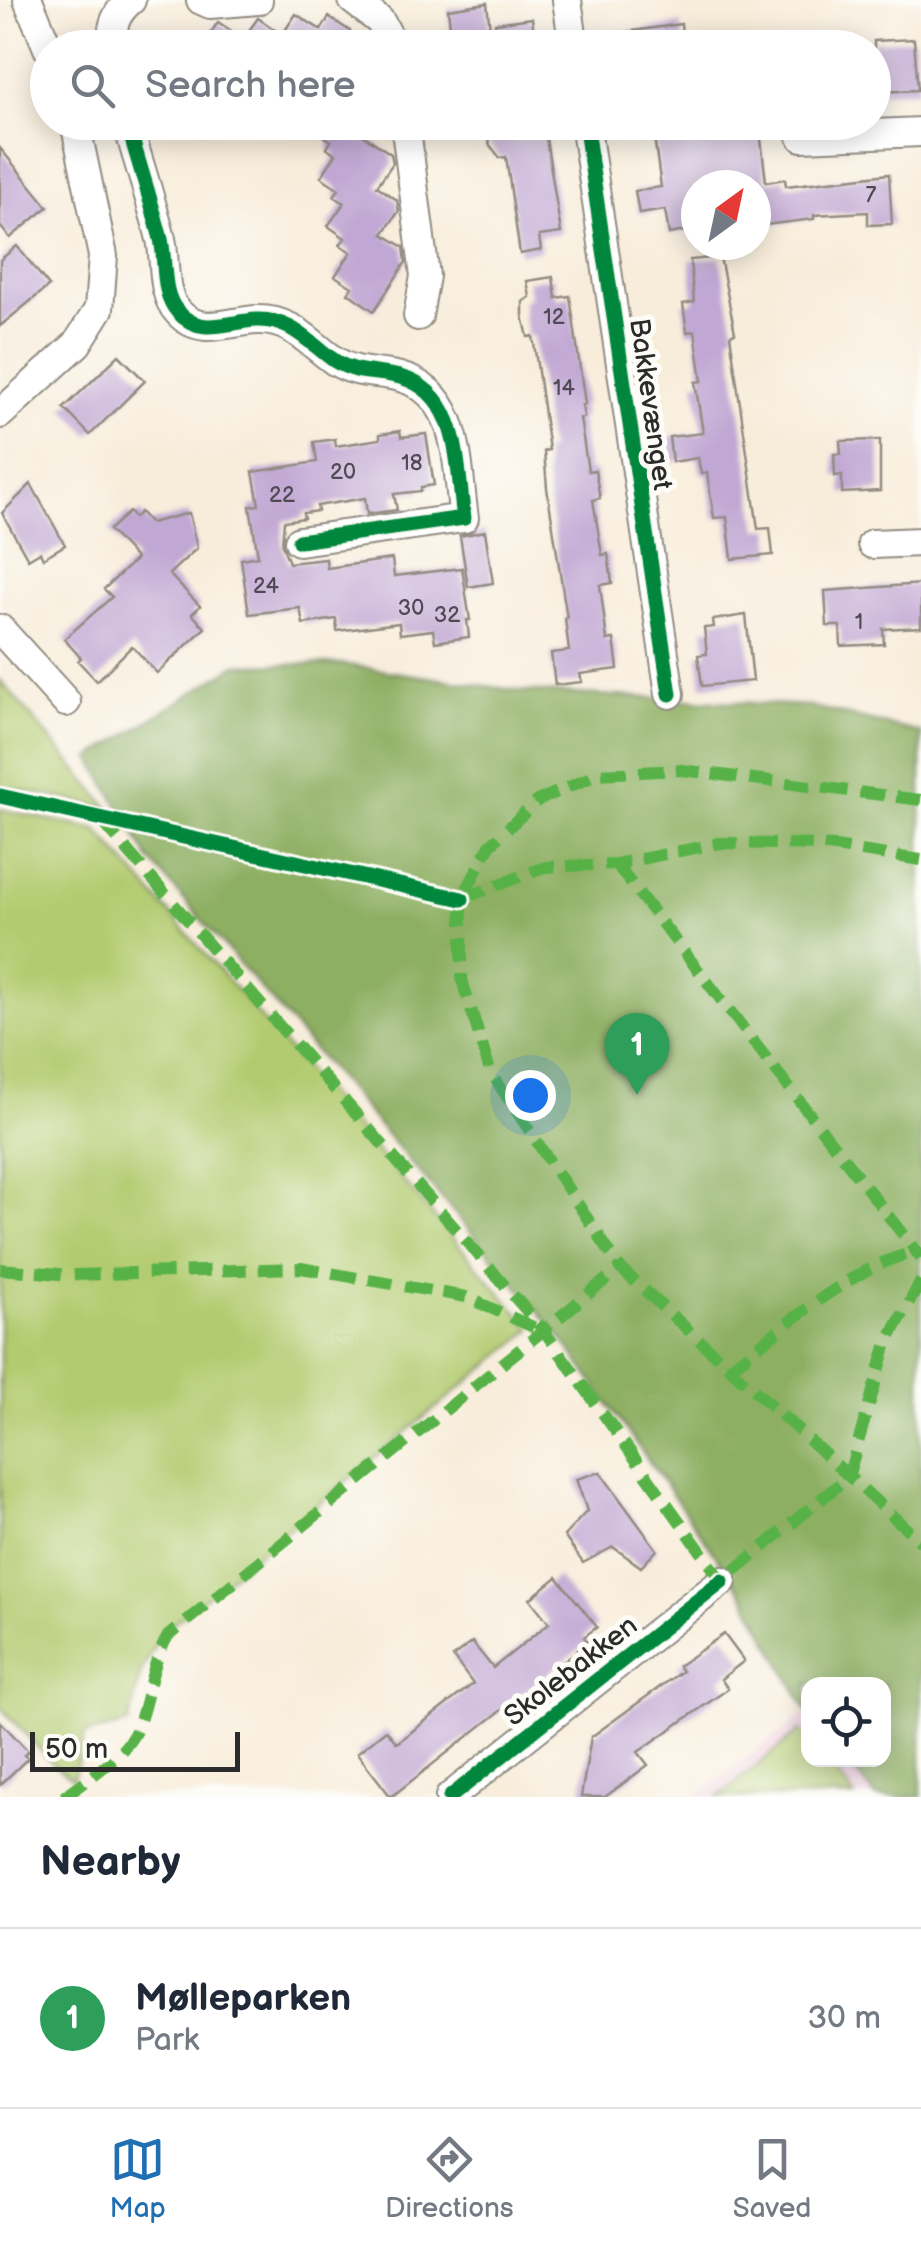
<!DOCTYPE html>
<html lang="en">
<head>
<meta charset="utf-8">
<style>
	body { margin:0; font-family:"Balsamiq Sans",sans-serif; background:#f6f6f7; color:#1f2937 }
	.controls { position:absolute; right:30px; bottom:30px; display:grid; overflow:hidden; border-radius:20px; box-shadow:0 5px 25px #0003 }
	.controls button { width:90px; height:90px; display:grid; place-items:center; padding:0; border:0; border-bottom:2px solid #e0e1e3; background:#fff; color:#1f2937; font:50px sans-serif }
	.compass { position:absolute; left:681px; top:170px; width:90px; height:90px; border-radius:50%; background:#fff; box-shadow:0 5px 25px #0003; rotate:33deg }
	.scale { position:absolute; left:30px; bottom:25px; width:210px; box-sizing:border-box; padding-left:10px; border:5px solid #2b2b2b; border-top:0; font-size:28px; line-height:35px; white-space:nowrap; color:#2b2b2b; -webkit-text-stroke:8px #fdfcf7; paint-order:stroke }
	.you { position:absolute; left:530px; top:1095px; width:35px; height:35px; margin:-25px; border:8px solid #fff; border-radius:50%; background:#1a73e8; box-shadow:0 0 0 15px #1a73e833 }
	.badge { display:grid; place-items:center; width:65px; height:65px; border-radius:50%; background:#1f6fb2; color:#fff; font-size:32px; font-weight:700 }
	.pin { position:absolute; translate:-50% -82px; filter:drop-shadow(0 2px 5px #0008) }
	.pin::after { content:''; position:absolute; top:52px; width:35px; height:30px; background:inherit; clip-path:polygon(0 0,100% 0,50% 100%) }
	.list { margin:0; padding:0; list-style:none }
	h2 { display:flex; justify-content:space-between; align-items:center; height:130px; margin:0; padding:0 40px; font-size:42px }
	h2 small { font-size:32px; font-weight:400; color:#747a83 }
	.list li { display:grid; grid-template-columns:65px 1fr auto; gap:30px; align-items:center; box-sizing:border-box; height:180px; padding:0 40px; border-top:2px solid #e0e1e3 }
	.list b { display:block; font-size:38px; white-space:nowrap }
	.list p { margin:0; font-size:32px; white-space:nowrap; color:#747a83 }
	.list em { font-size:32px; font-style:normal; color:#747a83 }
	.icon { flex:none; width:55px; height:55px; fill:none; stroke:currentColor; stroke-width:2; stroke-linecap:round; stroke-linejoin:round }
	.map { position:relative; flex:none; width:921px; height:1797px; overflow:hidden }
	.search { position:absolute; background:#fff; box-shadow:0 5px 25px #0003; left:30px; right:30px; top:30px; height:110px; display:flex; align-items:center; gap:25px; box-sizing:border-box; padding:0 35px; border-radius:55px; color:#747a83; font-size:38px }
	.sheet { height:310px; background:#fff }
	nav { display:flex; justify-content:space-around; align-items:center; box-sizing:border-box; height:140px; border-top:2px solid #e0e1e3; background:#fff; font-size:28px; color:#747a83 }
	nav a { display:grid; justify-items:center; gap:5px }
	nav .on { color:#1f6fb2 }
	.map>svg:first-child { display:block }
</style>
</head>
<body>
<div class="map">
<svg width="921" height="1797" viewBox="0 0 921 1797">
	<rect width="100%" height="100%" fill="#fdfcf7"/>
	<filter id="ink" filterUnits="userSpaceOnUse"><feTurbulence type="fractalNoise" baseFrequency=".01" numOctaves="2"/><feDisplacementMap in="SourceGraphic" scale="20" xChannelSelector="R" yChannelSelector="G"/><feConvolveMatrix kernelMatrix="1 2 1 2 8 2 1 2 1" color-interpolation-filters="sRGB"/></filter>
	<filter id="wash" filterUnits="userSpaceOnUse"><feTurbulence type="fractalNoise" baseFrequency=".0048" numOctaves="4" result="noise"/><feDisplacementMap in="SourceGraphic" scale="40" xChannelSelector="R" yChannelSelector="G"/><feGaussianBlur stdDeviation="2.25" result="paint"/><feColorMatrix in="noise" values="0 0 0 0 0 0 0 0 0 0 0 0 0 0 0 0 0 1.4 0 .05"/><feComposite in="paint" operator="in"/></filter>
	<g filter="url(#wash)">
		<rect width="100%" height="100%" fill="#f8eddb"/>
		<path fill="#f1d0e2" d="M807,1712L808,1760H846L876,1797H697Z"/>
		<path fill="#b2cb70" stroke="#6e7b4e" stroke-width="2.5" d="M0,680L109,808L0,786Z
			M0,809L97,830L532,1329L161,1633L140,1675L129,1724L85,1734L73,1779L58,1769L0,1707Z
			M801,1730L808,1740V1760H825L855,1797H718Z"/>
		<path fill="#8daf62" stroke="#5c6d46" stroke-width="2.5" d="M341,664L520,691L809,706L921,733V1797H876L846,1760H884V1684H808V1713L744,1595L557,1332L149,859L91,758L236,665Z"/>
		<g id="blocks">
			<path fill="#c1a8d4" d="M487,3L490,29L451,35L448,9Z
				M296,14L321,30L329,17L350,31L341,44L345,48H201L218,22L243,39L258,18L282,35Z
				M532,18L536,48H498L495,23Z
				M681,24L684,48H613L612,34Z
				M914,39L918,90L880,92V86H874V41Z
				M302,122H372L363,135L391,154L393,163L377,186L397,200L399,211L383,234L404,247L406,262L374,311L348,293L352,287L335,276L351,252L340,245L345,238L328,226L344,203L334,196L339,189L321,177L336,154L327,148L331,141Z
				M493,122H540L542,132H545L561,233L539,236L541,250L520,254L506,157L500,158L489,144Z
				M652,122H759L766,182L785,179L786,186L889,174L892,224L868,225V212L814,215V219L756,226V185H696V229L669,234L665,210L639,214L635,191L661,187Z
				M0,148L48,207L10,238L0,226Z
				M17,246L49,286L0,326V260Z
				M720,257L735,333L730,335L758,529L770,528L773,555L732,559L727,517L714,518L707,473L701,474L698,458L672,462L669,437L703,433L695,382L702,381L695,331L687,332L683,304L694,302L690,260Z
				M553,277L556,298L570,296L585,404L582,405L584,417L580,418L588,471L595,470L600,498L593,500L602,555L608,554L612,583L600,585L607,640L614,639L618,669L580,674L582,682L555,685L551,653L569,651L565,618H567L547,488L544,451L549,450L533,336L528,337L523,316V302L530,297L527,281Z
				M119,355L145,381L90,435L64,408Z
				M400,431L401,437L426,434L434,485L421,487V491L394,494L397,510L367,514L365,498L317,506L318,511L303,513L304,518L284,521L282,544L289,563L326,559L327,568L392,559L394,576L462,568L470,620H467L469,637L435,642L433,630L400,634L399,623L337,631L336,619L303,624L300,608L249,614L241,559L258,556L250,506L259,505L253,472L317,462L314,442L335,439L336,446L380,439V434Z
				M880,440V491L842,493V475L835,476L834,454H841L840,441Z
				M31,484L65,545L43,558L40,552L28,559L2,513Z
				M129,512L134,518L140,512L150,523L189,513L197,548L169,574L200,606L192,614L205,628L157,673L132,646L97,681L78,661L81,658L64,639L112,597L104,589L136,559L109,530Z
				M485,531L493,583L468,587L460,536Z
				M921,584V627L883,629L884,644L841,646L840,626H827L825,591Z
				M746,615L753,681L702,686L698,655L707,654L704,628L714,627L713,620Z
				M600,1472L657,1550L641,1567L613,1547L583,1563L564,1536L587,1511L576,1479Z
				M557,1577L597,1627L584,1637L588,1642L391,1797L357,1753L386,1730L397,1743L473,1684L453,1657L472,1642L493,1668L549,1623L530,1599Z
				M724,1634L744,1661L721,1679L728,1689L638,1752L648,1765L605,1797H581L591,1737L682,1671L678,1666Z
				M0,1721L28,1751L24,1755L28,1758L0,1785Z"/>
		</g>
	</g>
	<g filter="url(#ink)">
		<use href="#blocks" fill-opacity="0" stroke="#928c83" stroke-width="2.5"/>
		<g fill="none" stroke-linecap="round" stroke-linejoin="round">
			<g stroke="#928c83" stroke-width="32">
				<path id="street" d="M28,0L48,48
					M201,0L210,4L258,0
					M353,0L380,21L395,48
					M567,0L574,48
					M112,48C111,27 115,13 131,0
					M127,122C138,161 151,200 161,239C166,262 161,294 178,312C200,337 229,321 257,320C292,319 309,343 335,361C357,375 377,371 400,377C462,394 456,467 464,518L299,541
					M405,122L425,276L418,316
					M585,122L670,694
					M802,137L921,132
					M0,414L77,344L99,309L103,256L75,122
					M872,544L921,542
					M0,629L66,702
					M450,1797L722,1581"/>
			</g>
			<use href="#street" stroke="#fff" stroke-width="28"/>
			<path stroke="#56b246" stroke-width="12" stroke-dasharray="25 12" stroke-linecap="butt" d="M921,800L682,770L598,774L537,801L490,845L462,899V980L490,1071L620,1268L921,1542
				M101,820L545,1332L722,1581L848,1477L887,1343L921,1281
				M616,864L921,1258
				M462,899L545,867L616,864L720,843L822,845L921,860
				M0,1269L72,1275L301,1268L466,1297L540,1330
				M729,1368C785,1328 853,1263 921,1251
				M64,1797C88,1778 127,1755 138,1726C150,1694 150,1667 168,1636L620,1268"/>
			<g stroke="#fdfcf7" stroke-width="21">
				<path id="cycleway" d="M127,122C138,161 151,200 161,239C166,262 161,294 178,312C200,337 229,321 257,320C292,319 309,343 335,361C357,375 377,371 400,377C462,394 456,467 464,518L299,541
					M585,122L670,694
					M0,796L462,899
					M450,1797L722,1581"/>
			</g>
			<use href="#cycleway" stroke="#00873e" stroke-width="15"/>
		</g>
	</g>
	<g text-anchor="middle" stroke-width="10" stroke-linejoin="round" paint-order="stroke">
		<g font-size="22" fill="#504a55">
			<text x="871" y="202">7</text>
			<text x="554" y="324">12</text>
			<text x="564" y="395">14</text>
			<text x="412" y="470">18</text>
			<text x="343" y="479">20</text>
			<text x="282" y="502">22</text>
			<text x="266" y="593">24</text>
			<text x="411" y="615">30</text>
			<text x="447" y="622">32</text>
			<text x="859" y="629">1</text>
		</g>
		<g font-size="28" fill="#2b2b2b" stroke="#fdfcf7">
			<text transform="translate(652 404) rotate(82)" y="10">Bakkevænget</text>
			<text transform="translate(570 1670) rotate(-38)" y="10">Skolebakken</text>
		</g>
	</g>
</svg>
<div class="controls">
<button><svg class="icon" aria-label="locate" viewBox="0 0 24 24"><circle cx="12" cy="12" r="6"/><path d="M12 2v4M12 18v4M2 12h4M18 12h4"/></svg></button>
</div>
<svg class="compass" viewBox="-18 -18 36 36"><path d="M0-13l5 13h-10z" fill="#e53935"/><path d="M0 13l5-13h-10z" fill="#747a83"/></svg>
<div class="scale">50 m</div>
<div class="you"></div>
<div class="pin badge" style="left:637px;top:1095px;background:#2e9e5b">1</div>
<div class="search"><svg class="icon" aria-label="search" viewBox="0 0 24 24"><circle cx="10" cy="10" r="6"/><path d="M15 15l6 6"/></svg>Search here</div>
</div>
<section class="sheet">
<h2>Nearby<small></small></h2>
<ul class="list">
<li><span class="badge" style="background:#2e9e5b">1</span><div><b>Mølleparken</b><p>Park</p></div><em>30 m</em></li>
</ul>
</section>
<nav>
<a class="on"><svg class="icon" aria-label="map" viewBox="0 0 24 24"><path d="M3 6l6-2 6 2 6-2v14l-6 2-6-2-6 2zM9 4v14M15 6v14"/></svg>Map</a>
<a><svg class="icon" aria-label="directions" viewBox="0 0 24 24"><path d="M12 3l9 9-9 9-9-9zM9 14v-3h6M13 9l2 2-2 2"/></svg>Directions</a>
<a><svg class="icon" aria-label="saved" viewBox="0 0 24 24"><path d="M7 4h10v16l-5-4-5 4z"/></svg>Saved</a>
</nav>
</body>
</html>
